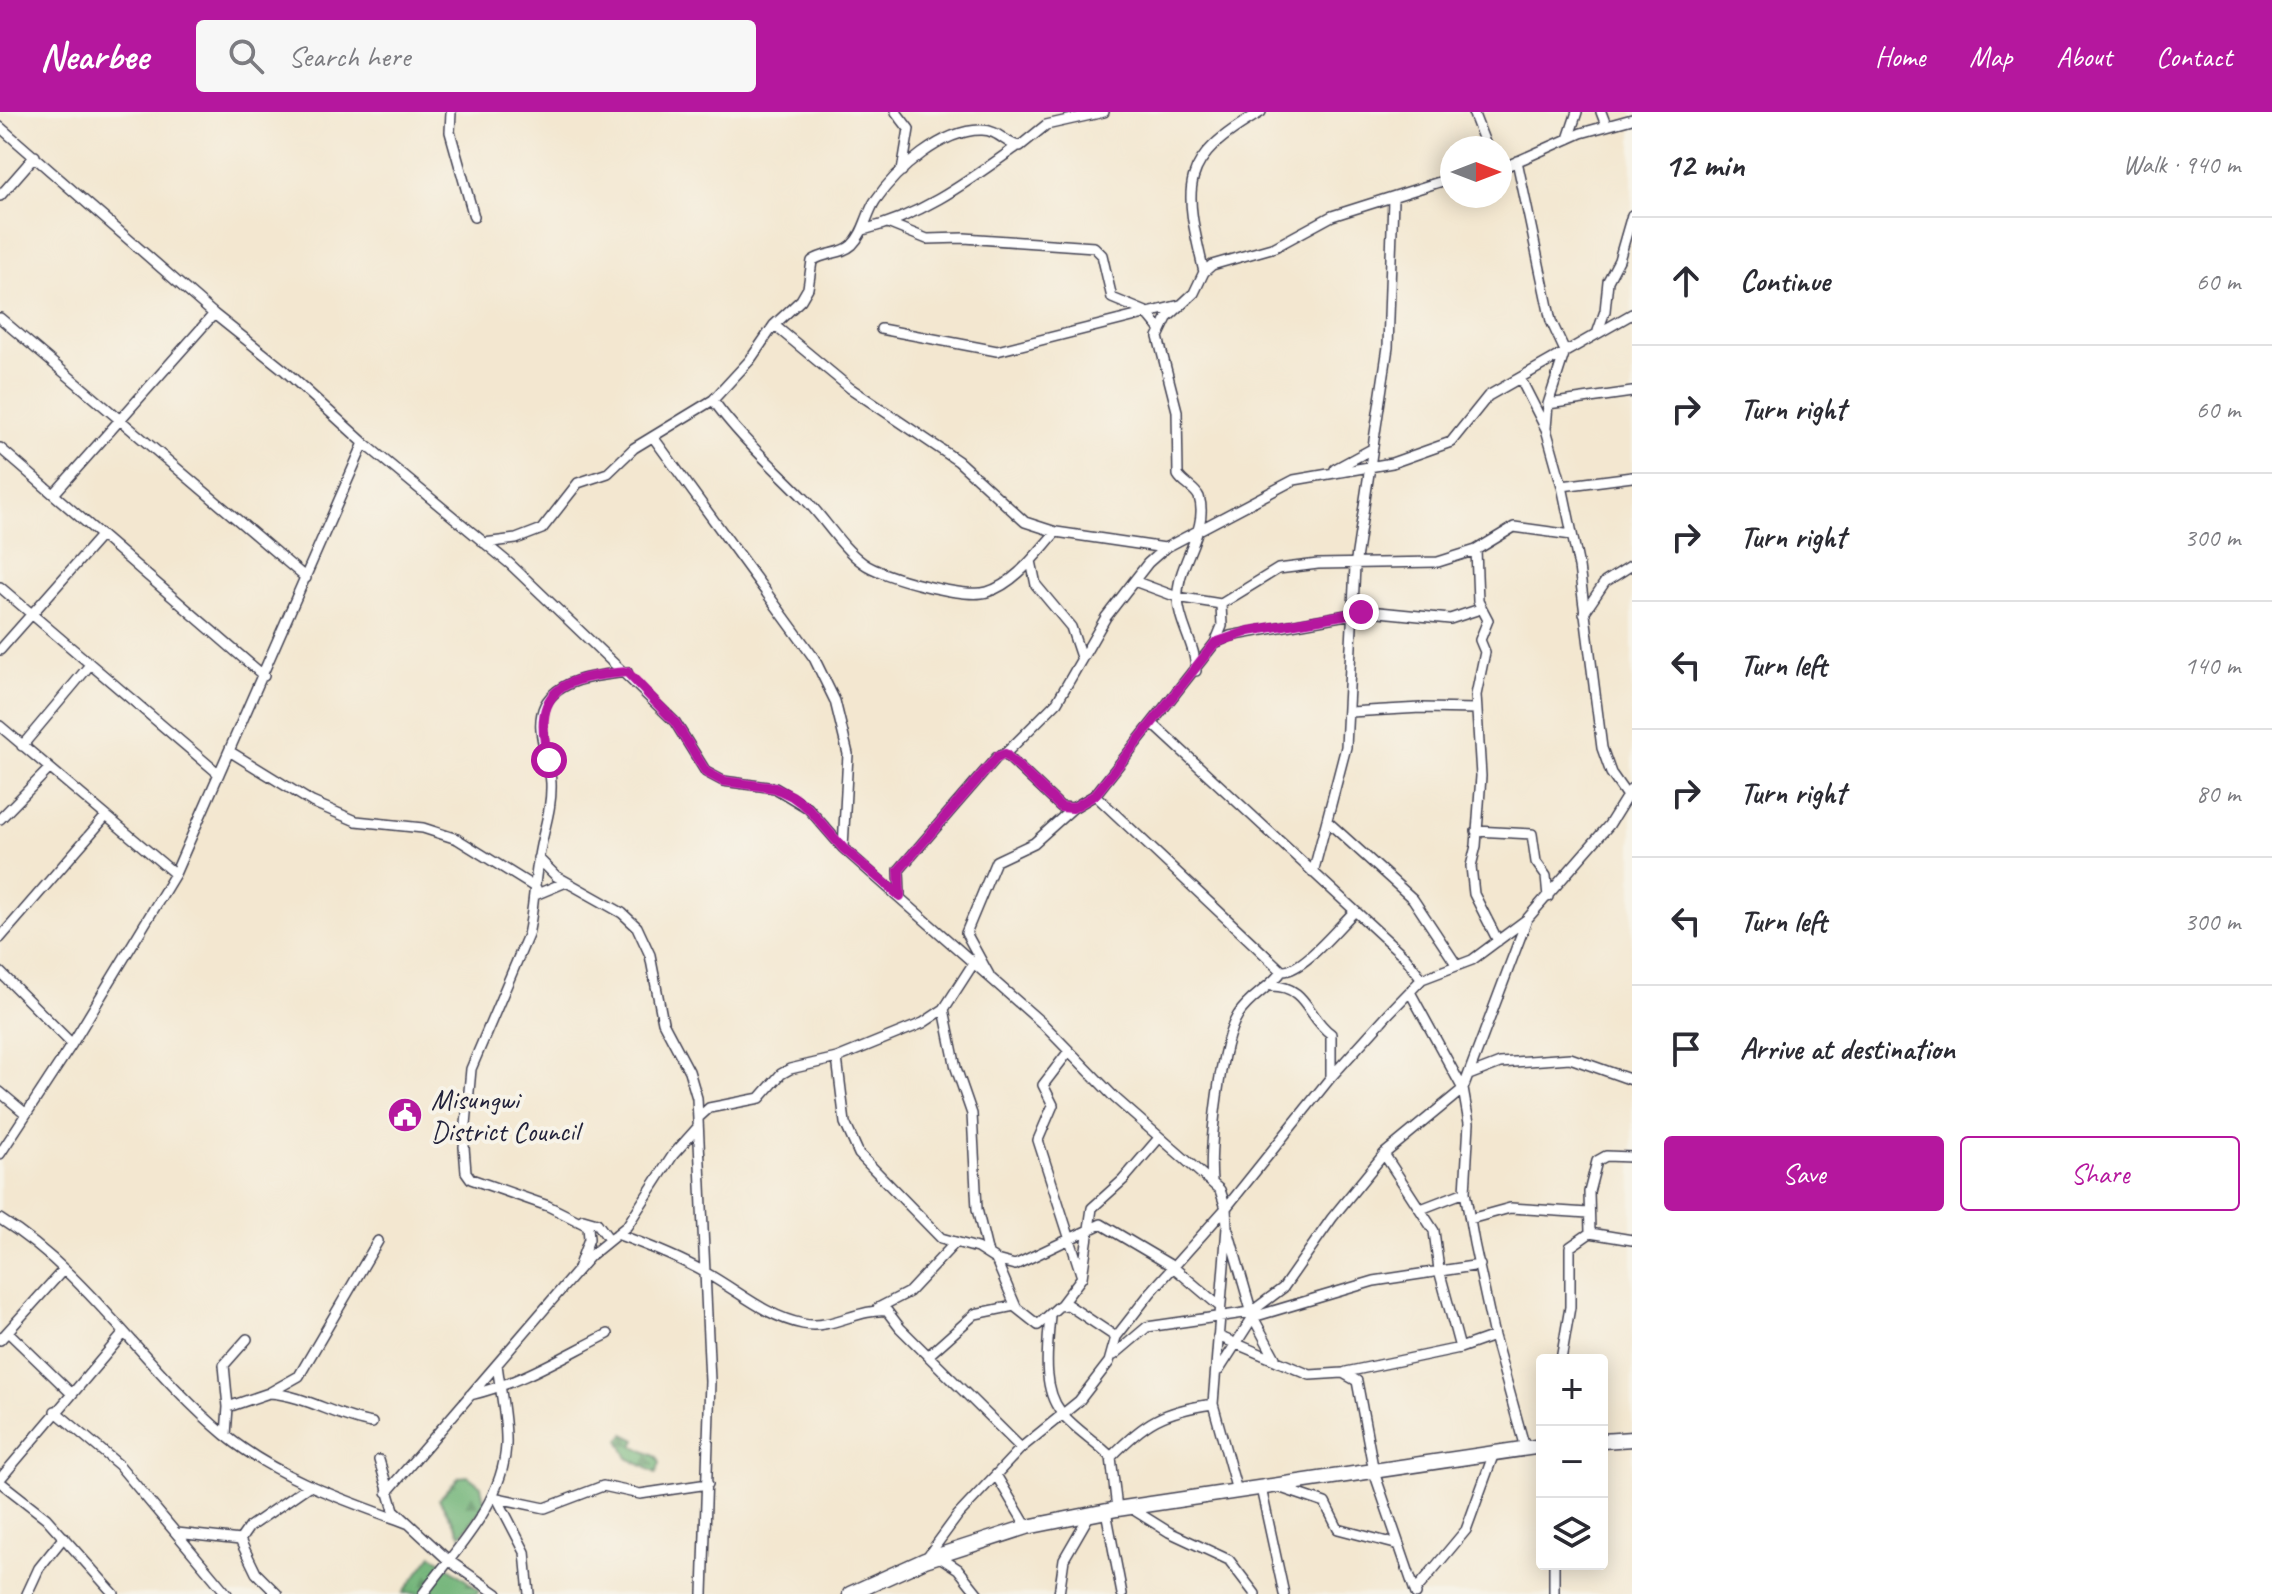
<!DOCTYPE html>
<html lang="en">
<head>
<meta charset="utf-8">
<style>
	body { margin:0; font-family:Caveat,sans-serif; background:#f7f7f7; color:#2b2b33 }
	.controls { position:absolute; right:24px; bottom:24px; display:grid; overflow:hidden; border-radius:8px; box-shadow:0 4px 20px #0003 }
	.controls button { width:72px; height:72px; display:grid; place-items:center; padding:0; border:0; border-bottom:2px solid #e1e1e2; background:#fff; color:#2b2b33; font:40px sans-serif }
	.compass { position:absolute; left:1440px; top:24px; width:72px; height:72px; border-radius:50%; background:#fff; box-shadow:0 4px 20px #0003; rotate:90deg }
	.stop { position:absolute; width:24px; height:24px; margin:-18px; border:6px solid #b5179e; border-radius:50%; background:#fff }
	.stop.end { background:#b5179e; border-color:#fff; box-shadow:0 2px 8px #0008 }
	.list { margin:0; padding:0; list-style:none }
	h2 { display:flex; justify-content:space-between; align-items:center; height:104px; margin:0; padding:0 32px; font-size:34px }
	h2 small { font-size:26px; font-weight:400; color:#7c7c81 }
	.list li { display:grid; grid-template-columns:52px 1fr auto; gap:24px; align-items:center; box-sizing:border-box; height:128px; padding:0 32px; border-top:2px solid #e1e1e2 }
	.list b { display:block; font-size:30px; white-space:nowrap }
	.list em { font-size:26px; font-style:normal; color:#7c7c81 }
	.actions { display:flex; gap:16px; padding:24px 32px }
	.actions a { flex:1; padding:18px 0; border:2px solid #b5179e; border-radius:8px; text-align:center; font-size:28px; color:#b5179e }
	.actions .main { background:#b5179e; color:#fff }
	.icon { flex:none; width:44px; height:44px; fill:none; stroke:currentColor; stroke-width:2; stroke-linecap:round; stroke-linejoin:round }
	.map { position:relative; flex:none; width:1632px; height:1482px; overflow:hidden }
	header { display:flex; align-items:center; gap:48px; box-sizing:border-box; height:112px; padding:0 40px; background:#b5179e; color:#fff }
	header strong { font-size:38px }
	nav { display:flex; gap:44px; margin-inline-start:auto; font-size:28px }
	.search { width:560px; height:72px; background:#f7f7f7; display:flex; align-items:center; gap:20px; box-sizing:border-box; padding:0 28px; border-radius:8px; color:#7c7c81; font-size:30px }
	main { display:flex }
	aside { flex:1; background:#fff }
	.map>svg:first-child { display:block }
</style>
</head>
<body>
<header>
<strong>Nearbee</strong>
<div class="search"><svg class="icon" aria-label="search" viewBox="0 0 24 24"><circle cx="10" cy="10" r="6"/><path d="M15 15l6 6"/></svg>Search here</div>
<nav><a>Home</a><a>Map</a><a>About</a><a>Contact</a></nav>
</header>
<main>
<div class="map">
<svg width="1632" height="1482" viewBox="0 0 1632 1482">
	<defs>
		<pattern id="forest-firs" width="22" height="20" patternUnits="userSpaceOnUse" patternTransform="scale(2)"><rect width="22" height="20" fill="#71b478"/><path d="M5 1l3.5 6h-7zM16 11l3.5 6h-7z" fill="#5c9264"/></pattern>
	</defs>
	<rect width="100%" height="100%" fill="#f7f3e8"/>
	<filter id="ink" filterUnits="userSpaceOnUse"><feTurbulence type="fractalNoise" baseFrequency=".0125" numOctaves="2"/><feDisplacementMap in="SourceGraphic" scale="16" xChannelSelector="R" yChannelSelector="G"/><feConvolveMatrix kernelMatrix="1 2 1 2 8 2 1 2 1" color-interpolation-filters="sRGB"/></filter>
	<filter id="wash" filterUnits="userSpaceOnUse"><feTurbulence type="fractalNoise" baseFrequency=".006" numOctaves="4" result="noise"/><feDisplacementMap in="SourceGraphic" scale="32" xChannelSelector="R" yChannelSelector="G"/><feGaussianBlur stdDeviation="1.8" result="paint"/><feColorMatrix in="noise" values="0 0 0 0 0 0 0 0 0 0 0 0 0 0 0 0 0 1.4 0 .05"/><feComposite in="paint" operator="in"/></filter>
	<g filter="url(#wash)">
		<rect width="100%" height="100%" fill="#f3e7d0"/>
		<path fill="url(#forest-firs)" stroke="#4a6b5a" stroke-width="2" d="M624,1322L636,1328L633,1334L657,1345L660,1351L656,1361L628,1346L619,1328Z
			M468,1364L481,1374L485,1392L461,1423L439,1387L459,1365Z
			M432,1443L479,1478L477,1482L403,1481Z"/>
	</g>
	<g filter="url(#ink)">
		<g fill="none" stroke-linecap="round" stroke-linejoin="round">
			<g stroke="#414051" stroke-width="12">
				<path id="minor" d="M451,0L450,20L474,105
					M896,0L909,17L902,59
					M1473,0L1487,36
					M1601,0L1606,13
					M0,15L214,202L284,258L364,331L510,452L675,610L706,660L723,669L775,676L808,696L843,736L1043,912L1115,986L1220,1078L1226,1096L1227,1115L1213,1292L1237,1379
					M1568,27L1577,0
					M1517,49L1551,209L1565,239L1548,292L1546,316
					M1500,57L1581,21L1632,7
					M0,84L35,44
					M890,112L927,127L964,126L1094,135L1102,143L1112,186L1146,200L1160,217
					M863,118C922,104 967,70 1016,35
					M1204,160C1183,72 1178,48 1261,0
					M0,206L306,466
					M774,213L850,276L958,349L1025,410L1056,420L1165,436
					M881,217L997,239L1180,193
					M1598,219L1605,199L1608,169L1619,148L1632,103
					M1520,266L1546,317L1562,374L1579,455L1602,636L1611,661L1627,684
					M713,288C741,327 772,353 805,387C825,407 840,434 863,451C881,465 965,487 987,480C1015,472 1037,441 1056,420
					M1548,292L1632,280
					M653,325L814,546L835,589L848,642L843,736
					M0,336L264,564
					M1335,357L1370,338
					M1562,374L1632,365
					M54,382L214,202
					M484,431L516,427L542,417L578,371L608,361L634,336L713,288L750,248L774,213L801,188L808,176L812,149C824,140 841,143 852,133C865,120 866,103 875,89C896,58 943,17 982,18C999,18 1006,33 1020,34L1046,13L1104,0
					M1476,438L1478,489L1488,508L1480,528L1485,540L1476,583L1481,664L1476,734L1471,754L1474,782L1498,829
					M1031,449L1036,473L1071,515L1081,545
					M1134,469L1177,485L1221,492L1278,457L1318,452L1438,450L1476,438L1514,415L1572,423
					M0,475L219,662
					M1584,501L1605,470L1632,453
					M1215,531L1222,514L1221,492
					M0,538L100,425
					M1196,559C1196,533 1179,513 1178,487C1175,454 1210,418 1199,385C1195,376 1183,372 1178,363L1177,299L1158,225L1167,206L1194,181L1204,160L1212,153L1275,135L1332,104L1452,66
					M1350,600L1421,596L1476,597
					M1152,611L1405,845L1422,867
					M0,614L175,762
					M22,634L89,554
					M229,639L312,690L356,709L423,716L457,727L536,776
					M1005,642L1057,590L1106,505L1148,451L1165,436L1294,368L1392,351L1451,330L1488,284L1632,202
					M1095,683L1282,859C1302,861 1340,813 1355,799
					M0,707L49,657
					M1328,710L1413,787L1456,852
					M1476,719L1532,722L1536,750L1546,764L1548,785
					M538,746L556,764L622,801L637,815L650,843L663,910L689,959L697,986L710,1269L703,1482
					M1313,761L1346,635L1355,454L1388,235L1393,87
					M535,783L566,770
					M900,784L899,758L997,645L1005,642L1061,695L1073,696L1095,683L1215,531L1230,524L1369,499L1450,507L1480,497
					M0,826L106,704
					M0,860L72,932
					M989,863L966,821L996,749L1034,731L1073,696
					M1272,874C1307,874 1307,905 1331,922V965
					M1410,880L1463,977L1469,1011L1465,1080L1474,1131L1494,1224L1525,1336
					M944,897L956,956L972,1002L977,1097L988,1142
					M1069,939L1043,973L1053,993L1038,1028L1082,1165
					M837,946L845,1011L859,1042L941,1126L977,1136L996,1148L1015,1153L1101,1112L1172,1154L1218,1193
					M1469,963L1500,951L1570,946L1632,968
					M0,980L25,1001
					M698,1006L709,996L760,986L781,962L790,957L837,946L923,911L944,897L973,852
					M0,1042L72,932L175,762L364,331
					M1384,1042L1434,1119L1439,1158L1460,1236
					M1212,1069C1209,1035 1220,931 1238,903C1249,885 1270,876 1282,859
					M1421,1097L1465,1080
					M0,1107C89,1162 145,1257 225,1323C278,1366 344,1388 407,1411
					M583,1107L597,1111L608,1126
					M1470,1107L1510,1096L1588,1101
					M1228,1118L1253,1205L1275,1246
					M1590,1121L1632,1128
					M617,1122C647,1133 678,1145 706,1161C740,1180 765,1204 803,1212C831,1218 859,1196 887,1199L900,1216L1021,1336
					M996,1148L1016,1195
					M577,1159L589,1127L588,1114L548,1094L471,1067L466,1060L464,1035L471,957L528,823C534,796 534,770 539,744C543,718 552,698 551,671C550,646 533,617 545,593C559,566 600,563 627,560
					M1060,1194L1082,1165L1092,1096L1123,1068L1159,1026
					M878,1196L909,1180L954,1132
					M1050,1203C1048,1233 1041,1275 1061,1300C1074,1317 1096,1329 1111,1345L1117,1397
					M8,1220L71,1281
					M1218,1224L1310,1263L1343,1261L1357,1269L1374,1360L1416,1482
					M0,1228L64,1157
					M929,1243L975,1202L1014,1194L1038,1213L1059,1194L1068,1193L1116,1225
					M1114,1243L1147,1215L1251,1200L1283,1176L1332,1106L1384,1042L1463,977L1526,810
					M1561,1248L1570,1195V1135L1590,1121L1589,1080L1597,1049L1606,1044L1632,1045
					M1219,1258L1253,1205L1374,1169L1480,1153
					M1346,1260L1460,1236L1494,1224
					M269,1281C305,1283 336,1305 372,1311
					M470,1283C521,1271 562,1245 608,1222
					M228,1295L269,1281L299,1264L378,1129
					M55,1299L119,1353L227,1482
					M226,1323L228,1295L224,1253L247,1227
					M1111,1345C1145,1310 1163,1299 1213,1292
					M379,1348L394,1398L448,1448L497,1482
					M996,1363L1027,1415
					M0,1367L124,1221
					M0,1370L46,1406L114,1482
					M1261,1376L1284,1482
					M1281,1376L1325,1391L1338,1417L1399,1433
					M387,1380L590,1144L627,1114L673,1043L698,1015
					M493,1385L545,1396L603,1374L640,1382L708,1372
					M497,1386L525,1440L529,1482
					M1129,1395L1169,1420L1229,1448L1255,1482
					M1106,1399L1122,1482
					M177,1421L240,1428
					M938,1444L958,1457L978,1482
					M925,1448L958,1403L1021,1336L1079,1289L1109,1250L1116,1225L1151,1180L1226,1096L1331,965L1388,902L1422,867L1472,848L1527,807L1609,713L1632,676
					M1416,1478L1466,1418L1494,1341
					M27,1482L39,1456L64,1425
					M277,1482L256,1461L240,1428L249,1415L310,1373
					M423,1482C456,1437 503,1391 506,1333C507,1306 500,1278 497,1252
					M1059,1482L1064,1447L1090,1402
					M1554,1482V1452"/>
			</g>
			<g stroke="#414051" stroke-width="17">
				<path id="trunk" d="M1602,1329L1632,1327
					M850,1482L925,1448L1027,1415L1117,1397L1542,1334"/>
			</g>
			<use href="#minor" stroke="#fff" stroke-width="9"/>
			<use href="#trunk" stroke="#fff" stroke-width="14"/>
		</g>
	</g>
	<g fill="none" stroke-linecap="round" stroke-linejoin="round" filter="url(#ink)">
		<path stroke="#b5179e" stroke-width="10" d="M549,648C529,577 564,565 627,560L675,610L706,660L723,669L775,676L792,684L808,696L843,736L900,784L899,758L997,645L1005,642L1061,695L1073,696L1095,683L1215,531L1249,519L1361,500"/>
	</g>
	<defs>
		<g id="civic-disc" transform="scale(1.8)"><circle r="9.5" fill="#b5179e" stroke="#f7f3e8"/><path d="M-.6-6.5H3V-4.5H.6V-3L4-1V1h2V6H-6V1h2V-1L-.6-3ZM-1.2 2.5V6h2.4V2.5Z" fill="#fff"/></g>
	</defs>
	<g fill-rule="evenodd">
		<use href="#civic-disc" x="405" y="1003"/>
	</g>
	<g text-anchor="middle" stroke-width="8" stroke-linejoin="round" paint-order="stroke">
		<g font-size="28" fill="#22223b" stroke="#f7f3e8" text-anchor="start">
			<text x="431" y="997">Misungwi<tspan x="431" dy="32">District Council</tspan></text>
		</g>
	</g>
</svg>
<div class="controls">
<button>+</button>
<button>−</button>
<button><svg class="icon" aria-label="layers" viewBox="0 0 24 24"><path d="M12 4l9 5-9 5-9-5zM3 14l9 5 9-5"/></svg></button>
</div>
<svg class="compass" viewBox="-18 -18 36 36"><path d="M0-13l5 13h-10z" fill="#e53935"/><path d="M0 13l5-13h-10z" fill="#7c7c81"/></svg>
<div class="stop" style="left:549px;top:648px"></div>
<div class="stop end" style="left:1361px;top:500px"></div>
</div>
<aside>
<h2>12 min<small>Walk · 940 m</small></h2>
<ul class="list">
<li><svg class="icon" aria-label="ahead" viewBox="0 0 24 24"><path d="M12 20V5M6 11l6-6 6 6"/></svg><div><b>Continue</b></div><em>60 m</em></li>
<li><svg class="icon" aria-label="right" viewBox="0 0 24 24"><path d="M7 20v-9h11M14 6l5 5-5 5"/></svg><div><b>Turn right</b></div><em>60 m</em></li>
<li><svg class="icon" aria-label="right" viewBox="0 0 24 24"><path d="M7 20v-9h11M14 6l5 5-5 5"/></svg><div><b>Turn right</b></div><em>300 m</em></li>
<li><svg class="icon" aria-label="left" viewBox="0 0 24 24"><path d="M17 20v-9H6M10 6l-5 5 5 5"/></svg><div><b>Turn left</b></div><em>140 m</em></li>
<li><svg class="icon" aria-label="right" viewBox="0 0 24 24"><path d="M7 20v-9h11M14 6l5 5-5 5"/></svg><div><b>Turn right</b></div><em>80 m</em></li>
<li><svg class="icon" aria-label="left" viewBox="0 0 24 24"><path d="M17 20v-9H6M10 6l-5 5 5 5"/></svg><div><b>Turn left</b></div><em>300 m</em></li>
<li><svg class="icon" aria-label="arrive" viewBox="0 0 24 24"><path d="M6 21V4h12l-3 4 3 4H6"/></svg><div><b>Arrive at destination</b></div></li>
</ul>
<div class="actions"><a class="main">Save</a><a>Share</a></div>
</aside>
</main>
</body>
</html>
